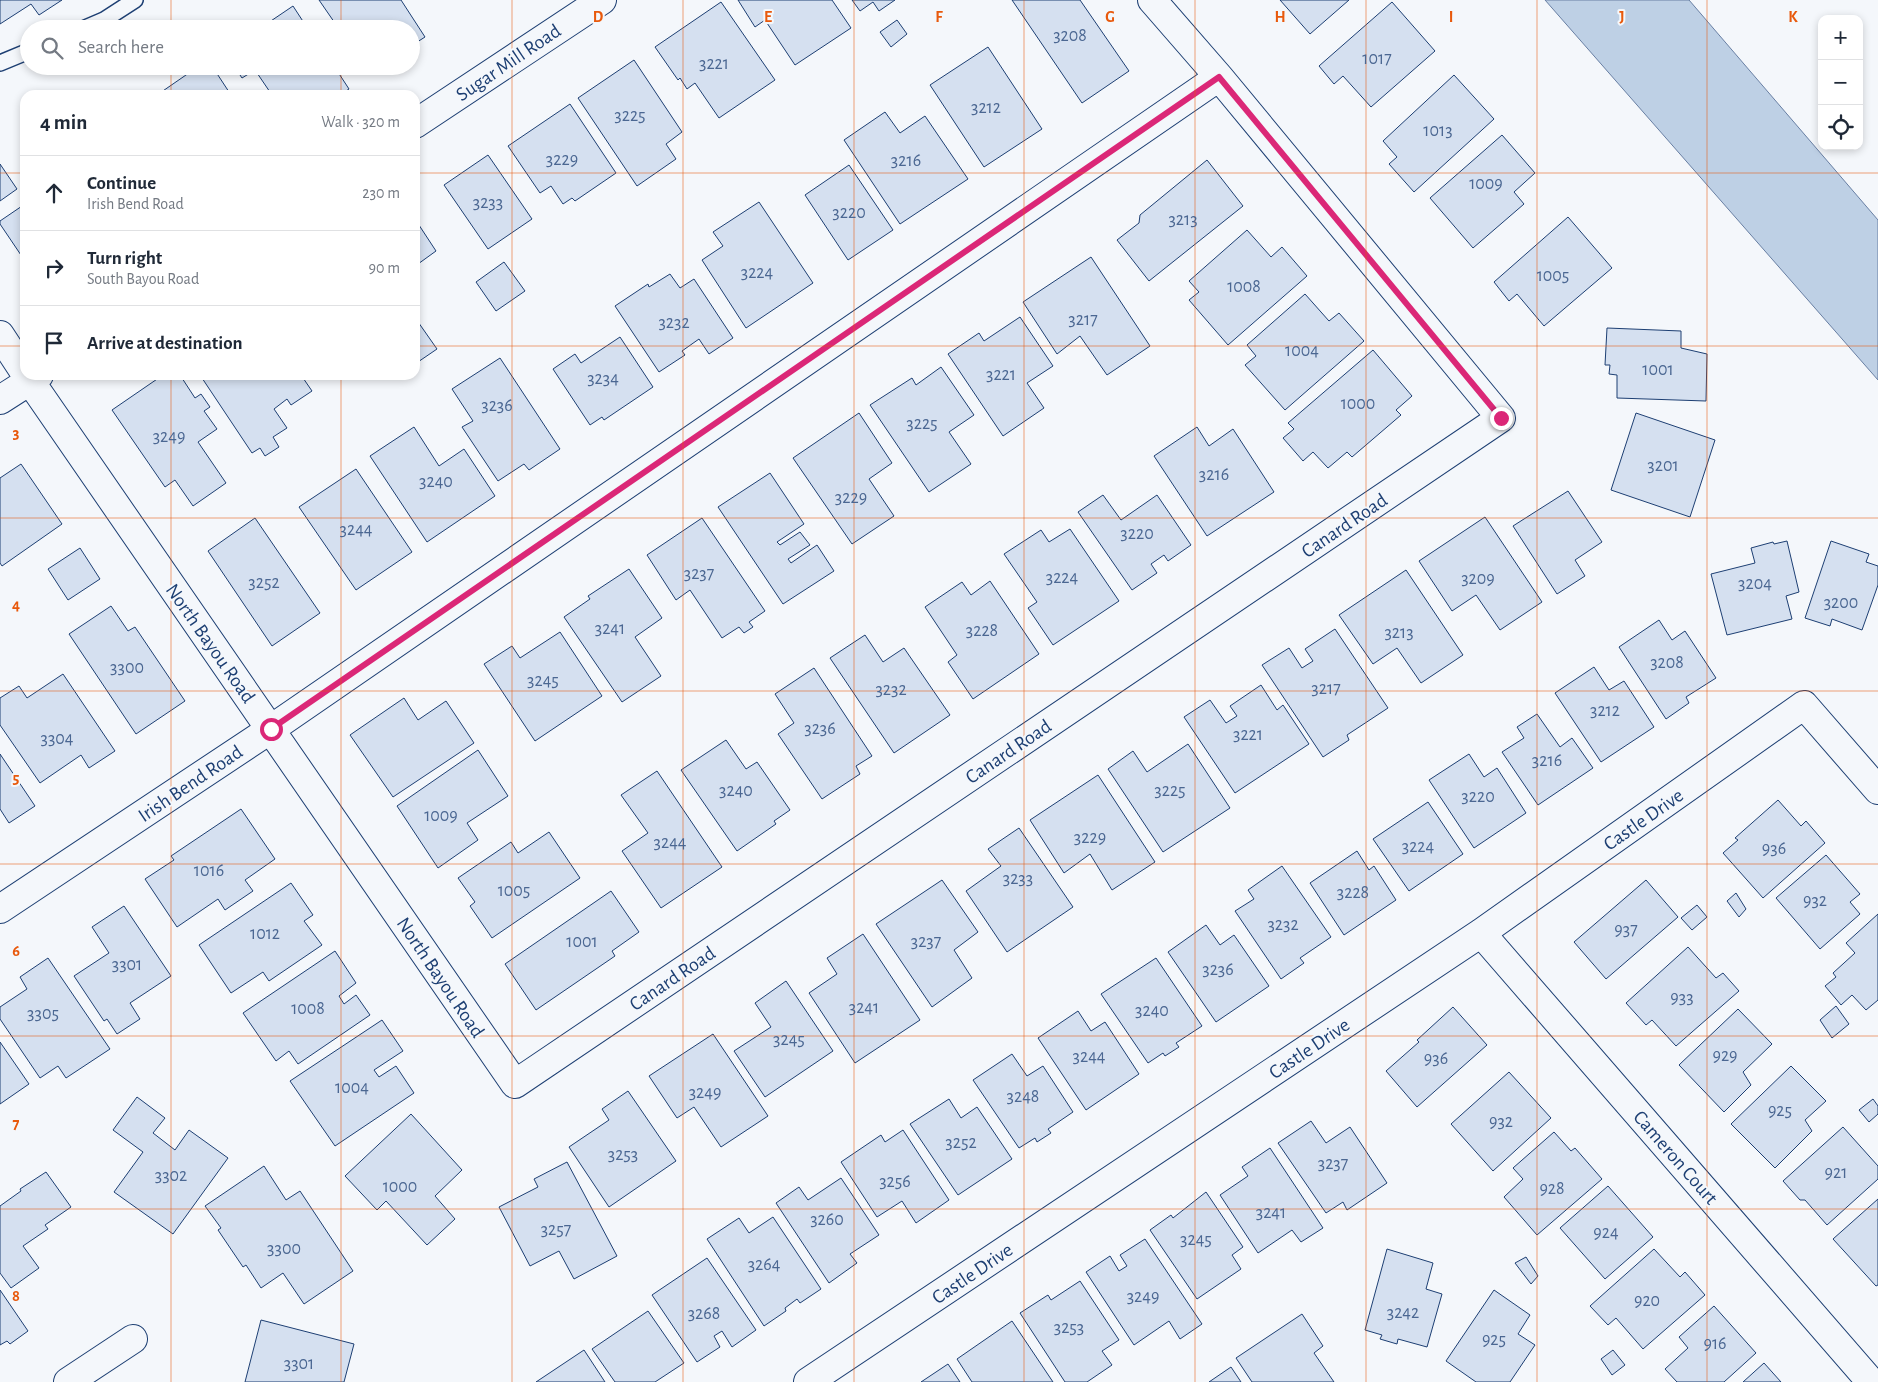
<!DOCTYPE html>
<html lang="en">
<head>
<meta charset="utf-8">
<style>
	body { margin:0; font-family:"Alegreya Sans",sans-serif; background:#f2f2f3; color:#1f2937 }
	.controls { position:absolute; right:15px; top:15px; display:grid; overflow:hidden; border-radius:10px; box-shadow:0 2px 8px #0003 }
	.controls button { width:45px; height:45px; display:grid; place-items:center; padding:0; border:0; border-bottom:1px solid #e0e1e3; background:#fff; color:#1f2937; font:25px sans-serif }
	.stop { position:absolute; width:15px; height:15px; margin:-11px; border:4px solid #db2777; border-radius:50%; background:#fff }
	.stop.end { background:#db2777; border-color:#fff; box-shadow:0 1px 5px #0008 }
	.list { margin:0; padding:0; list-style:none }
	h2 { display:flex; justify-content:space-between; align-items:center; height:65px; margin:0; padding:0 20px; font-size:21px }
	h2 small { font-size:16px; font-weight:400; color:#747a83 }
	.list li { display:grid; grid-template-columns:32px 1fr auto; gap:15px; align-items:center; box-sizing:border-box; height:75px; padding:0 20px; border-top:1px solid #e0e1e3 }
	.list b { display:block; font-size:19px; white-space:nowrap }
	.list p { margin:0; font-size:16px; white-space:nowrap; color:#747a83 }
	.list em { font-size:16px; font-style:normal; color:#747a83 }
	.icon { flex:none; width:28px; height:28px; fill:none; stroke:currentColor; stroke-width:2; stroke-linecap:round; stroke-linejoin:round }
	.map { position:relative; flex:none; width:1878px; height:1382px; overflow:hidden }
	.search { position:absolute; background:#fff; box-shadow:0 2px 8px #0003; left:20px; top:20px; width:400px; height:55px; display:flex; align-items:center; gap:12px; box-sizing:border-box; padding:0 18px; border-radius:28px; color:#747a83; font-size:19px }
	.panel { position:absolute; background:#fff; box-shadow:0 2px 8px #0003; left:20px; top:90px; width:400px; height:290px; border-radius:15px }
	.map>svg:first-child { display:block }
</style>
</head>
<body>
<div class="map">
<svg width="1878" height="1382" viewBox="0 0 1878 1382">
	<rect width="100%" height="100%" fill="#f4f7fb"/>
	<path fill="#bed0e5" stroke="#687fa3" d="M1545,0H1689L1878,220V380Z"/>
	<path fill="#d5e0f0" stroke="#1d3f73" d="M0,0H62L39,15L31,4L0,24Z
		M319,0H401L425,37L411,46V29H339Z
		M738,0H832L851,28L795,65L765,20L755,27Z
		M852,0H895L879,11L873,2L860,11Z
		M1012,0H1080L1129,71L1082,103Z
		M1280,0H1349L1310,34Z
		M721,2L775,80L719,118L695,83L687,89L680,78L678,80L655,47Z
		M1392,2L1435,51L1371,107L1343,76L1334,84L1319,66Z
		M293,6L308,29H259Z
		M897,20L907,34L891,47L880,32Z
		M988,47L1042,129L984,167L930,85Z
		M634,60L682,132L666,144L676,159L637,186L578,98Z
		M199,66H212L231,95H157Z
		M234,66H334L349,89L340,95H272L255,70L242,78Z
		M364,66H381L370,74Z
		M1454,75L1494,119L1414,192L1389,164L1397,157L1383,141Z
		M570,104L616,173L575,201L572,198L563,204L551,186L540,193L508,146Z
		M885,112L900,133L925,116L968,179L900,224L844,140Z
		M1502,135L1535,173L1514,192L1524,204L1473,248L1430,198Z
		M488,155L532,219L488,249L444,185Z
		M1207,160L1243,206L1149,281L1117,240L1139,223L1140,215Z
		M0,164L17,189L0,201Z
		M849,165L893,230L848,260L805,195Z
		M759,202L813,283L746,328L702,260L723,246L713,232Z
		M25,204V261L0,224V221Z
		M1568,217L1612,268L1544,326L1517,294L1509,301L1494,282Z
		M415,219L436,251L418,264L419,268L415,271Z
		M1247,230L1271,257L1282,247L1307,276L1228,345L1189,300L1199,292L1189,281Z
		M1091,257L1150,346L1107,375L1080,336L1057,354L1023,302Z
		M504,262L525,291L496,311L476,282Z
		M670,274L680,288L694,279L733,338L709,354L699,339L682,351L685,355L659,372L615,306L648,284L649,287Z
		M1305,294L1329,321L1339,313L1364,341L1285,410L1245,365L1256,356L1247,345Z
		M1020,317L1053,366L1027,383L1044,408L1003,436L948,354L979,333L984,341Z
		M416,319L437,349L415,364V320Z
		M1607,328L1681,331V348L1707,354L1706,401L1617,398V375L1609,374L1610,365H1605Z
		M620,337L653,387L604,420L602,417L590,425L553,369L575,354L581,363Z
		M1373,350L1412,396L1396,410L1401,415L1352,457L1347,452L1328,468L1313,452L1303,461L1283,438L1294,429L1288,423Z
		M500,358L560,449L529,470L524,464L498,481L462,427L473,421L452,389Z
		M941,367L974,415L949,432L971,464L929,492L870,405L912,378L916,385Z
		M163,375H180L195,398L201,394L210,407L204,411L217,429L198,442L226,483L193,506L175,480L165,487L112,410Z
		M200,375H301L312,391L291,405L287,399L274,409L287,428L273,437L279,447L265,456L260,448L252,453Z
		M859,413L892,463L869,479L894,516L852,544L793,458Z
		M1636,413L1715,440L1690,517L1611,490Z
		M414,427L439,466L464,449L495,496L427,542L370,456Z
		M1197,427L1209,446L1233,429L1274,492L1207,536L1154,456Z
		M21,464L62,524L2,566L0,563V478Z
		M356,469L412,552L356,590L299,507Z
		M770,473L804,524L777,542L780,545L800,532L810,545L788,559L791,563L817,545L834,571L783,604L718,507Z
		M1568,491L1602,542L1575,560L1585,576L1557,594L1513,526Z
		M1103,495L1121,520L1157,495L1191,545L1168,561L1164,555L1151,564L1157,573L1132,590L1078,512Z
		M1485,517L1542,602L1500,630L1476,595L1452,611L1419,561Z
		M255,518L320,613L272,646L208,551Z
		M702,518L765,611L749,622L753,627L744,633L739,627L722,638L690,590L676,600L647,555Z
		M1070,529L1119,601L1053,645L1028,608L1037,602L1004,554L1041,530L1049,542Z
		M1787,541L1799,592L1786,596L1792,619L1727,635L1711,574L1755,563L1751,548L1773,542L1774,544Z
		M1831,541L1869,554L1866,562L1878,566V585L1862,630L1832,619L1830,626L1805,618Z
		M80,548L100,579L68,600L48,569Z
		M629,569L662,618L635,637L661,676L622,702L564,617L590,599L588,596Z
		M1406,570L1463,655L1421,683L1397,648L1373,664L1339,615Z
		M990,581L1039,654L973,699L948,662L957,655L925,607L962,582L971,595Z
		M111,606L128,631L135,627L185,701L136,734L69,634Z
		M1659,620L1672,640L1685,631L1716,678L1686,697L1689,703L1666,719L1619,647Z
		M1335,629L1388,708L1347,735L1349,740L1323,757L1262,665L1289,648L1302,668L1313,661L1305,649Z
		M560,632L602,696L535,741L484,664L512,646L520,658Z
		M865,635L883,662L904,648L950,715L894,753L830,658Z
		M1594,667L1609,690L1624,681L1654,727L1601,762L1555,693Z
		M814,668L872,756L856,766L860,774L822,799L778,734L794,723L775,694Z
		M63,674L115,751L89,768L81,755L40,783L0,725V698L19,686L27,698Z
		M1261,685L1277,710L1283,705L1309,744L1235,793L1184,717L1210,700L1226,723L1237,716L1230,706Z
		M404,698L418,720L446,701L474,743L393,797L350,735Z
		M1537,714L1560,747L1572,738L1593,768L1538,805L1502,752L1524,738L1517,727Z
		M726,740L746,769L757,762L790,810L774,821L776,824L737,851L681,770Z
		M1188,744L1230,808L1163,852L1108,769L1133,751L1147,772Z
		M478,750L508,796L467,823L478,840L438,868L397,806Z
		M0,754L35,806L9,823L0,809Z
		M1469,754L1484,777L1497,768L1526,813L1474,848L1429,780Z
		M657,771L722,867L661,908L622,851L648,833L621,795Z
		M1098,775L1155,862L1112,890L1090,854L1064,873L1030,820Z
		M1778,800L1801,826L1806,821L1825,843L1763,898L1723,853L1738,840L1735,838Z
		M1428,802L1463,854L1409,891L1373,839Z
		M241,809L275,859L245,880L253,891L225,910L218,899L177,927L145,879L174,860L171,856Z
		M1019,828L1073,907L1007,952L966,891L1001,866L988,849Z
		M549,832L580,878L492,938L470,906L475,902L458,878L511,842L518,853Z
		M1357,851L1369,870L1374,866L1396,900L1344,935L1310,883Z
		M1826,855L1860,894L1850,902L1860,914L1820,949L1776,898Z
		M1282,866L1331,937L1300,958L1304,963L1281,979L1235,911L1254,899L1248,890Z
		M942,880L978,932L954,950L972,978L932,1007L876,924Z
		M1646,880L1678,917L1606,979L1574,942Z
		M291,883L313,915L304,921L322,945L269,981L263,972L231,993L199,945Z
		M611,891L639,932L612,951L615,956L536,1010L505,964Z
		M1736,893L1746,909L1739,917L1727,901Z
		M1697,905L1707,917L1692,930L1681,918Z
		M124,906L171,976L130,1003L140,1019L117,1034L107,1019L104,1021L74,976L109,953L92,927Z
		M1878,914V1000L1866,1010L1852,995L1841,1005L1825,986L1836,977L1833,973L1855,953L1846,943Z
		M1206,925L1220,945L1234,935L1269,986L1216,1022L1168,952Z
		M863,934L920,1020L855,1063L809,993L837,974L827,958Z
		M1688,947L1716,978L1723,973L1739,991L1676,1046L1652,1020L1646,1025L1626,1003Z
		M335,951L356,983L339,996L344,1004L356,995L370,1015L298,1064L289,1051L276,1061L243,1013Z
		M48,958L110,1049L66,1078L58,1066L40,1078L0,1019V1007L27,989L20,977Z
		M1156,958L1202,1026L1176,1043L1179,1047L1165,1056L1163,1053L1148,1063L1101,994Z
		M786,981L833,1051L765,1097L734,1051L771,1027L755,1003Z
		M1836,1006L1849,1024L1832,1038L1820,1020Z
		M1453,1007L1487,1045L1417,1107L1386,1071L1419,1042L1417,1040Z
		M1738,1009L1772,1044L1743,1072L1751,1085L1724,1112L1679,1065Z
		M1078,1011L1091,1031L1105,1022L1139,1074L1086,1110L1038,1038Z
		M382,1020L403,1051L374,1070L379,1077L396,1066L414,1093L335,1146L290,1081Z
		M713,1034L768,1116L721,1147L694,1107L677,1118L649,1076Z
		M0,1042L29,1084L0,1104Z
		M1012,1054L1027,1076L1043,1066L1073,1112L1048,1129L1051,1133L1037,1142L1035,1138L1019,1148L973,1080Z
		M1791,1066L1826,1101L1805,1120L1812,1131L1775,1168L1731,1124Z
		M1509,1072L1551,1118L1493,1171L1451,1124Z
		M628,1091L676,1161L609,1207L569,1147L609,1120L602,1109Z
		M137,1097L165,1118L153,1133L175,1150L189,1130L228,1158L173,1234L114,1192L143,1152L113,1130Z
		M949,1099L961,1118L977,1107L1012,1159L958,1195L910,1124Z
		M1873,1099L1878,1106V1114L1869,1122L1859,1110Z
		M411,1114L462,1170L435,1196L455,1219L427,1245L386,1201L377,1210L345,1176Z
		M1311,1121L1326,1143L1350,1127L1387,1183L1347,1210L1343,1202L1326,1213L1278,1143Z
		M1843,1127L1878,1166V1179L1827,1225L1805,1200H1800L1783,1181Z
		M903,1130L949,1200L916,1223L902,1201L877,1217L841,1162L881,1135L885,1142Z
		M1554,1132L1571,1151L1575,1148L1602,1179L1537,1235L1504,1197L1523,1179L1513,1168Z
		M1270,1148L1323,1228L1301,1242L1292,1230L1258,1253L1220,1195L1248,1176L1242,1167Z
		M567,1162L617,1256L574,1279L559,1251L530,1266L499,1207L538,1187L534,1179Z
		M264,1166L286,1200L300,1191L353,1271L304,1304L283,1273L261,1288L246,1265L243,1267L218,1230L221,1228L205,1206Z
		M46,1172L71,1207L45,1225L48,1229L23,1246L39,1268L11,1288L0,1273V1206L21,1191L20,1189Z
		M841,1178L879,1235L850,1254L857,1263L829,1283L776,1203L799,1187L808,1200Z
		M1608,1186L1653,1237L1605,1279L1560,1228Z
		M1206,1192L1243,1247L1232,1255L1241,1269L1197,1299L1150,1230L1171,1215L1173,1218Z
		M1878,1199V1285L1876,1286L1833,1239Z
		M773,1217L821,1289L800,1303L797,1299L785,1308L786,1311L764,1326L707,1239L739,1218L749,1233Z
		M1145,1239L1202,1324L1180,1339L1169,1321L1134,1345L1086,1272L1110,1256L1119,1271L1127,1266L1120,1255Z
		M1387,1249L1433,1263L1426,1289L1442,1294L1427,1347L1398,1339L1397,1344L1380,1339L1382,1335L1365,1330Z
		M1654,1249L1680,1277L1685,1272L1705,1295L1643,1349L1616,1318L1608,1325L1590,1306Z
		M1526,1257L1538,1276L1531,1284L1515,1263Z
		M707,1258L756,1330L732,1347L722,1331L714,1336L720,1347L697,1362L652,1295Z
		M1080,1281L1119,1340L1102,1351L1112,1365L1087,1382H1065L1020,1313L1048,1295L1051,1300Z
		M0,1290L28,1331L10,1344L7,1341L0,1345Z
		M1494,1290L1530,1315L1518,1334L1535,1345L1510,1382H1476L1446,1361Z
		M1714,1306L1756,1353L1724,1382H1677L1665,1369L1688,1348L1679,1337Z
		M648,1311L684,1363L655,1382H615L592,1349Z
		M1302,1314L1323,1346L1314,1353L1334,1382H1252L1236,1358Z
		M261,1320L354,1344L344,1382H245Z
		M1012,1321L1053,1382H972L957,1359Z
		M584,1350L605,1382H536Z
		M1613,1350L1625,1365L1612,1375L1601,1359Z
		M1764,1363L1781,1382H1743Z
		M948,1364L960,1382H921Z
		M1231,1367L1241,1382H1209Z"/>
	<g fill="none" stroke-linecap="round" stroke-linejoin="round">
		<g stroke="#1d3f73" stroke-width="18">
			<path id="lane" d="M83,29L104,20L135,0
				M0,63L29,51"/>
		</g>
		<g stroke="#1d3f73" stroke-width="30">
			<path id="street" d="M415,124L602,0
				M0,335L25,373
				M26,375L515,1084L1501,418L1219,77L1152,0
				M0,400L39,375
				M0,909L271,729L1219,77
				M1481,933L1871,1382
				M68,1382L133,1339
				M808,1382L1481,933L1804,705L1878,790"/>
		</g>
		<use href="#lane" stroke="#f4f7fb" stroke-width="15"/>
		<use href="#street" stroke="#f4f7fb" stroke-width="28"/>
	</g>
	<g fill="none" stroke-linecap="round" stroke-linejoin="round">
		<path stroke="#db2777" stroke-width="6" d="M271,729L1219,77L1501,418"/>
	</g>
	<path fill="none" stroke="#e8590c" stroke-width="1" stroke-opacity="0.55" d="M171,0V29M341,0V29M512,0V1382M683,0V1382M854,0V1382M1024,0V1382M1195,0V1382M1366,0V1382M1537,0V1382M1707,0V1382M171,66V95M341,66V95M0,173H25M415,173H1878M0,346H25M415,346H1878M171,375V1382M341,375V1382M0,518H1878M0,691H1878M0,864H1878M0,1036H1878M0,1209H1878"/>
	<g text-anchor="middle" stroke-width="4" stroke-linejoin="round" paint-order="stroke">
		<g font-size="18" fill="#4b6792">
			<text x="1070" y="41">3208</text>
			<text x="1377" y="64">1017</text>
			<text x="714" y="69">3221</text>
			<text x="986" y="113">3212</text>
			<text x="630" y="121">3225</text>
			<text x="1438" y="136">1013</text>
			<text x="562" y="165">3229</text>
			<text x="906" y="166">3216</text>
			<text x="1486" y="189">1009</text>
			<text x="488" y="208">3233</text>
			<text x="849" y="218">3220</text>
			<text x="1183" y="225">3213</text>
			<text x="757" y="278">3224</text>
			<text x="1553" y="281">1005</text>
			<text x="1244" y="292">1008</text>
			<text x="1083" y="325">3217</text>
			<text x="674" y="328">3232</text>
			<text x="1302" y="356">1004</text>
			<text x="1658" y="375">1001</text>
			<text x="1001" y="380">3221</text>
			<text x="603" y="384">3234</text>
			<text x="1358" y="409">1000</text>
			<text x="497" y="411">3236</text>
			<text x="922" y="429">3225</text>
			<text x="169" y="442">3249</text>
			<text x="1663" y="471">3201</text>
			<text x="1214" y="480">3216</text>
			<text x="436" y="487">3240</text>
			<text x="851" y="503">3229</text>
			<text x="356" y="535">3244</text>
			<text x="1137" y="539">3220</text>
			<text x="699" y="579">3237</text>
			<text x="1062" y="583">3224</text>
			<text x="1478" y="584">3209</text>
			<text x="264" y="588">3252</text>
			<text x="1755" y="589">3204</text>
			<text x="1841" y="608">3200</text>
			<text x="610" y="634">3241</text>
			<text x="982" y="636">3228</text>
			<text x="1399" y="638">3213</text>
			<text x="1667" y="668">3208</text>
			<text x="127" y="673">3300</text>
			<text x="543" y="686">3245</text>
			<text x="1326" y="694">3217</text>
			<text x="891" y="695">3232</text>
			<text x="1605" y="716">3212</text>
			<text x="820" y="734">3236</text>
			<text x="1248" y="740">3221</text>
			<text x="57" y="744">3304</text>
			<text x="1547" y="766">3216</text>
			<text x="736" y="796">3240</text>
			<text x="1170" y="796">3225</text>
			<text x="1478" y="802">3220</text>
			<text x="441" y="821">1009</text>
			<text x="1090" y="843">3229</text>
			<text x="670" y="848">3244</text>
			<text x="1418" y="852">3224</text>
			<text x="1774" y="854">936</text>
			<text x="209" y="876">1016</text>
			<text x="1018" y="884">3233</text>
			<text x="514" y="896">1005</text>
			<text x="1353" y="898">3228</text>
			<text x="1815" y="906">932</text>
			<text x="1283" y="930">3232</text>
			<text x="1626" y="935">937</text>
			<text x="265" y="939">1012</text>
			<text x="582" y="947">1001</text>
			<text x="926" y="947">3237</text>
			<text x="127" y="970">3301</text>
			<text x="1218" y="975">3236</text>
			<text x="1682" y="1003">933</text>
			<text x="864" y="1013">3241</text>
			<text x="308" y="1014">1008</text>
			<text x="1152" y="1016">3240</text>
			<text x="43" y="1019">3305</text>
			<text x="789" y="1045">3245</text>
			<text x="1725" y="1061">929</text>
			<text x="1089" y="1062">3244</text>
			<text x="1436" y="1064">936</text>
			<text x="352" y="1093">1004</text>
			<text x="705" y="1098">3249</text>
			<text x="1023" y="1102">3248</text>
			<text x="1780" y="1116">925</text>
			<text x="1501" y="1127">932</text>
			<text x="961" y="1148">3252</text>
			<text x="623" y="1160">3253</text>
			<text x="1333" y="1169">3237</text>
			<text x="1836" y="1178">921</text>
			<text x="171" y="1181">3302</text>
			<text x="895" y="1187">3256</text>
			<text x="400" y="1192">1000</text>
			<text x="1552" y="1194">928</text>
			<text x="1271" y="1218">3241</text>
			<text x="827" y="1225">3260</text>
			<text x="556" y="1235">3257</text>
			<text x="1606" y="1238">924</text>
			<text x="1196" y="1245">3245</text>
			<text x="284" y="1254">3300</text>
			<text x="764" y="1270">3264</text>
			<text x="1143" y="1302">3249</text>
			<text x="1647" y="1306">920</text>
			<text x="1403" y="1318">3242</text>
			<text x="704" y="1319">3268</text>
			<text x="1069" y="1333">3253</text>
			<text x="1494" y="1345">925</text>
			<text x="1715" y="1349">916</text>
			<text x="299" y="1369">3301</text>
		</g>
		<g font-size="20" fill="#1d3f73" stroke="#f4f7fb">
			<text transform="translate(508 62) rotate(-34)" y="7">Sugar Mill Road</text>
			<text transform="translate(1344 525) rotate(-34)" y="7">Canard Road</text>
			<text transform="translate(211 643) rotate(55)" y="7">North Bayou Road</text>
			<text transform="translate(1008 751) rotate(-34)" y="7">Canard Road</text>
			<text transform="translate(190 783) rotate(-34)" y="7">Irish Bend Road</text>
			<text transform="translate(1643 819) rotate(-35)" y="7">Castle Drive</text>
			<text transform="translate(441 977) rotate(56)" y="7">North Bayou Road</text>
			<text transform="translate(672 978) rotate(-34)" y="7">Canard Road</text>
			<text transform="translate(1309 1048) rotate(-34)" y="7">Castle Drive</text>
			<text transform="translate(1676 1157) rotate(49)" y="7">Cameron Court</text>
			<text transform="translate(972 1273) rotate(-34)" y="7">Castle Drive</text>
		</g>
	</g>
	<g font-size="16" text-anchor="middle" font-weight="bold" fill="#e8590c" stroke="#f4f7fb" stroke-width="4" stroke-linejoin="round" paint-order="stroke">
		<text x="598" y="22">D</text>
		<text x="768" y="22">E</text>
		<text x="939" y="22">F</text>
		<text x="1110" y="22">G</text>
		<text x="1280" y="22">H</text>
		<text x="1451" y="22">I</text>
		<text x="1622" y="22">J</text>
		<text x="1793" y="22">K</text>
		<text x="16" y="438">3</text>
		<text x="16" y="610">4</text>
		<text x="16" y="783">5</text>
		<text x="16" y="956">6</text>
		<text x="16" y="1129">7</text>
		<text x="16" y="1301">8</text>
	</g>
</svg>
<div class="controls">
<button>+</button>
<button>−</button>
<button><svg class="icon" aria-label="locate" viewBox="0 0 24 24"><circle cx="12" cy="12" r="6"/><path d="M12 2v4M12 18v4M2 12h4M18 12h4"/></svg></button>
</div>
<div class="stop" style="left:271px;top:729px"></div>
<div class="stop end" style="left:1501px;top:418px"></div>
<div class="search"><svg class="icon" aria-label="search" viewBox="0 0 24 24"><circle cx="10" cy="10" r="6"/><path d="M15 15l6 6"/></svg>Search here</div>
<section class="panel">
<h2>4 min<small>Walk · 320 m</small></h2>
<ul class="list">
<li><svg class="icon" aria-label="ahead" viewBox="0 0 24 24"><path d="M12 20V5M6 11l6-6 6 6"/></svg><div><b>Continue</b><p>Irish Bend Road</p></div><em>230 m</em></li>
<li><svg class="icon" aria-label="right" viewBox="0 0 24 24"><path d="M7 20v-9h11M14 6l5 5-5 5"/></svg><div><b>Turn right</b><p>South Bayou Road</p></div><em>90 m</em></li>
<li><svg class="icon" aria-label="arrive" viewBox="0 0 24 24"><path d="M6 21V4h12l-3 4 3 4H6"/></svg><div><b>Arrive at destination</b></div></li>
</ul>
</section>
</div>
</body>
</html>
